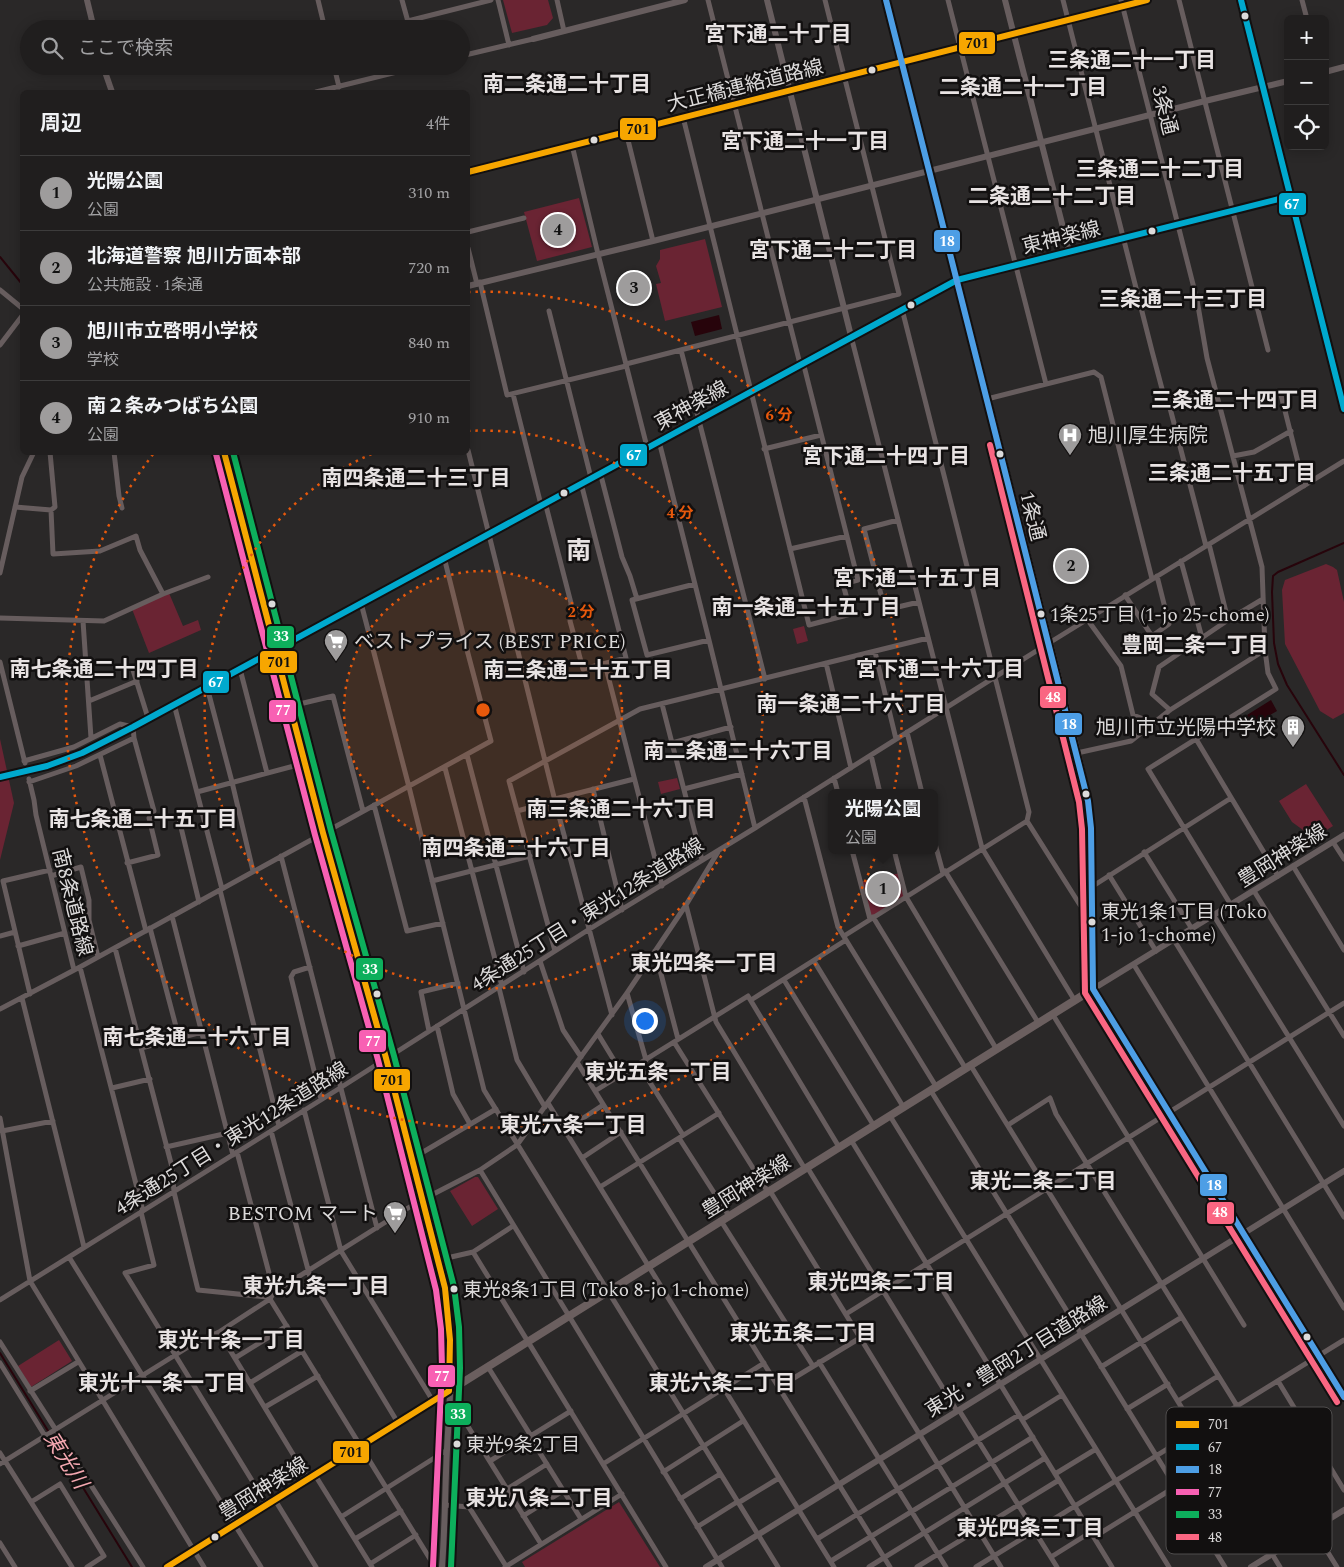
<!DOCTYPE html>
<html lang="ja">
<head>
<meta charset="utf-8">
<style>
	body { margin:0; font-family:Spectral,"Noto Sans JP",serif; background:#282727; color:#f1f3f6 }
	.controls { position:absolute; right:15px; top:15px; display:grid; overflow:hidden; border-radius:8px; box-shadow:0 2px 12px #0003 }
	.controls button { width:45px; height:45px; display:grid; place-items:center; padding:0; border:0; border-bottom:1px solid #3d3c3c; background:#201e1e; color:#f1f3f6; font:25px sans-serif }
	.you { position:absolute; left:644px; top:1020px; width:18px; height:18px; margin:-12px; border:4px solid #fff; border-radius:50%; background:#1a73e8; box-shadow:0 0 0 8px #1a73e833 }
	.badge { display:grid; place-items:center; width:32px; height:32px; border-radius:50%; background:#9e9c9c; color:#111; font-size:16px; font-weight:700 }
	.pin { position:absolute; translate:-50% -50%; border:2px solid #fff; box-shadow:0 1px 5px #0006 }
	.popup { position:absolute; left:828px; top:789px; width:110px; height:65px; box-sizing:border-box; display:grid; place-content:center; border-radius:8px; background:#201e1e; filter:drop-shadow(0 1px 4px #0005); font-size:16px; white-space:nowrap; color:#a2a2a4 }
	.popup b { font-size:19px; color:#f1f3f6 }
	.popup::after { content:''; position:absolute; left:50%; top:100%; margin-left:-10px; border:10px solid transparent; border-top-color:#201e1e }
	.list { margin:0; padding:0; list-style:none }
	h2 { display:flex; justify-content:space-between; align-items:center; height:65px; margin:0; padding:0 20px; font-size:21px }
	h2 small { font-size:16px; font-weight:400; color:#a2a2a4 }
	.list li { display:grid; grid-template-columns:32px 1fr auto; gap:15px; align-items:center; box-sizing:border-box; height:75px; padding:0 20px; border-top:1px solid #3d3c3c }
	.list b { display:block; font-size:19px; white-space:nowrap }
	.list p { margin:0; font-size:16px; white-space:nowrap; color:#a2a2a4 }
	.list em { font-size:16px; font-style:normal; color:#a2a2a4 }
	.icon { flex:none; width:28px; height:28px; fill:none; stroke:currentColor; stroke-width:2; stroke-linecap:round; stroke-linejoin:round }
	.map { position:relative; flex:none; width:1344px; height:1567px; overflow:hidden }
	.search { position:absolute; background:#201e1e; box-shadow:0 2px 12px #0003; left:20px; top:20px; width:450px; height:55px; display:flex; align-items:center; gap:12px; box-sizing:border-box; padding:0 18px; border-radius:28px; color:#a2a2a4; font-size:19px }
	.panel { position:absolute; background:#201e1e; box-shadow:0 2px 12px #0003; left:20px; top:90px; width:450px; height:365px; border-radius:8px }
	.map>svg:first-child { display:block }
</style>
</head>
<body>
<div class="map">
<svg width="1344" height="1567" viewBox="0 0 1344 1567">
	<rect width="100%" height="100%" fill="#2a2828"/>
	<path fill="#6a2433" d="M503,0H548L553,18L547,25L512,33Z
		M579,198L592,247L537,261L524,212Z
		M705,239L722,307L665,321L656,284L661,283L656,266L660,259V250Z
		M1326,564L1333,567L1337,570L1344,602V713L1333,719L1320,711L1285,644L1282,590L1285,580Z
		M169,593L183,626L198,620L201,630L149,653L132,609Z
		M804,626L808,641L797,644L793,629Z
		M0,739L14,803L0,860Z
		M677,778L680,789L661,794L658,782Z
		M1306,784L1333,826L1309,841L1303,830L1292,822L1279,801Z
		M900,873L906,897L870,919L860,882Z
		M475,1177H478L498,1209L472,1226L450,1191Z
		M59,1340L72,1361L31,1387L18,1366Z
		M619,1502L660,1567H525L522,1562Z"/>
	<path fill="#27040b" d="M719,315L722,329L695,336L691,322Z
		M1271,700L1277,711L1253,725L1247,715Z"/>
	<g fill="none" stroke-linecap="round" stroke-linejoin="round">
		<path stroke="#27040b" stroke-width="2" d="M0,257L22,284
			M1344,543L1278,572L1273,576L1272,592L1274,643L1278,664L1287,685L1344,775
			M0,1353L132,1567"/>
		<path stroke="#675d5e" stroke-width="5" d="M318,0L325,29
			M402,0L410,29
			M498,0L509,45
			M557,0L564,31
			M708,0L800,364
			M948,0L1046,384
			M1063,0L1152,351L1166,404L1170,408L1206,546
			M1121,0L1197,300L1207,358L1262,567L1265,650L1268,673L1276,689L1148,769L1231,905
			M1179,0L1268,350
			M1302,0L1307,19
			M376,29L491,0
			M461,56L533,39
			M334,66L339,87
			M316,92L421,66
			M683,117L809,625L851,614L843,584L858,580L803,362
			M626,132L653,241
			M572,145L598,254L647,447
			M468,172L560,148
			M468,232L524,218
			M468,248L477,284
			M480,282L507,395L626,366
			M0,290L22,308
			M549,311L591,478
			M851,336L982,848L1075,1001
			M0,345L22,316
			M681,350L765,679
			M626,364L899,294L825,0
			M513,394L541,505
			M1281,395L1304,486
			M987,399L1094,372L1101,377L1152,579
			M1170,408L1218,395
			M659,441L709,640L755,828
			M764,449L821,435
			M468,450L555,801L612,1015
			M50,452L55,507L51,510L53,554L100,551L136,536L140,550L163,594
			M114,452L119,496L122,508
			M1233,456L1254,452L1291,431
			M600,472L622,557L630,576L637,599
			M545,502L571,603L570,621L583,669L626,658L581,483
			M15,507L51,510
			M898,520L864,529L885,610L919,602
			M1209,544L1228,620
			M790,549L847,536
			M1181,561L1202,638
			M0,573L22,477L34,452
			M695,584L632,600L647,655L709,640
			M1125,595L1152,636L1169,624L1157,576
			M361,603L409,787L484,1090L778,1567
			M0,618L104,621L163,594L208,577
			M1087,619L1121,666L1133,715L1154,723
			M83,621L91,738
			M875,652L896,739
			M0,662L25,763
			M826,663L851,768
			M605,664L662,886
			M240,669L267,773
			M133,670L148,718
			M207,687L232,782L253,871
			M89,701L137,681
			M174,704L222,889
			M662,704L702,860
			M291,706L333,696L363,811
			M1170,710L1152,694L1159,667L1228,620L1263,599
			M907,732L922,793
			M1196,739L1278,876
			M672,743L731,727
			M1077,753L1131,741L1170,710L1265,650
			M100,755L146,931
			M467,755L524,972
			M871,755L880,793
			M24,761L74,747L120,724L133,727L134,738L154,811L149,818L158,855L127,863
			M445,768L502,986
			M834,778L838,793
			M29,779L34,800L36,815L74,970
			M29,782L76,766L134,738
			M593,789L622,910
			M684,789L742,774
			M197,792L305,763
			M804,797L838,927L937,1088
			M555,799L634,779
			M374,805L407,931L443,923
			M517,811L555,801
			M1027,821L1080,905L1093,912
			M934,840L943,873
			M1333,842L1344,859
			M852,850L870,919
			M894,850L906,897L997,1050
			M1144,852L1192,929
			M281,856L377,1228
			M1293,866L1344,950
			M945,871L1039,1024
			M1109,875L1156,951
			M51,876L81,867L89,900V920L98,957
			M432,881L530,856
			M1093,886L1231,798
			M220,890L279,1126
			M1254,891L1344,1036
			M199,902L178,815L201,809
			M686,905L716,1022L805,1169
			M172,916L233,1155
			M1214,916L1344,1126
			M873,917L966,1069
			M150,928L179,1038
			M0,936L15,932
			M844,936L1027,821L1029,812L902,309
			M1174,940L1344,1217
			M18,946L65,933
			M115,948L172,1167L174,1192L198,1290L267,1297L270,1299L435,1567
			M555,951L509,781L640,709L928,638
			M655,951L678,1039
			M540,961L563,1030L581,1057
			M814,961L904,1108
			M1134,965L1344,1308
			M80,967L143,1211
			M310,967L294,972L291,977L321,1099
			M784,980L874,1126
			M499,988L517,1060L545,1107
			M627,993L646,1060
			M30,994L3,881L50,870
			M22,998L84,1247
			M751,1000L846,940
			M0,1009L80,967L491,741L466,646L444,557
			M1053,1015L1244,1325
			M437,1026L453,1094L470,1124
			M429,1031L421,992L458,983
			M598,1034L623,1075
			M674,1042L768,1192
			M141,1048L202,1032
			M577,1062L890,1567
			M639,1065L683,1135
			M971,1066L1280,1567
			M112,1088L150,1079
			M595,1091L748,996L839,1147
			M931,1091L1225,1567
			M548,1103L834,1567
			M304,1110L341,1251L433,1401
			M890,1116L1169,1567
			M0,1118L30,1281L204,1567
			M1008,1125L1050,1098L1056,1114L1337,1567
			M565,1130L603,1105
			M2,1131L53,1121
			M271,1131L310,1277L398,1423
			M679,1138L729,1216
			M851,1140L1112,1567
			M166,1147L228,1133
			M237,1152L274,1292
			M413,1158L496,1109
			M582,1158L621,1132
			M807,1167L957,1411
			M480,1170L722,1567
			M600,1187L719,1113
			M770,1191L1001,1567
			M141,1212L154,1265L125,1273L267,1505
			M721,1221L813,1366
			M473,1252L666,1567
			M69,1257L261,1567
			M438,1260L473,1252L513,1226
			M0,1300L340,1088L588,930L755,828L1049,643L1344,461
			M846,1314L1344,1003
			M219,1332L308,1479
			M0,1342L143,1567
			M235,1358L287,1326
			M819,1362L946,1567
			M0,1363L45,1436
			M488,1367L531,1436
			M1101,1367L1182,1317
			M1278,1381L1344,1490
			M250,1383L302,1351
			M779,1387L860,1338
			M30,1391L78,1362
			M1178,1401L1218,1376
			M265,1407L318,1376
			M1127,1409L1168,1384
			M959,1410L1057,1567
			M449,1418L464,1420L541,1544
			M1022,1420L1062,1395
			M530,1437L581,1519
			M0,1453L72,1567
			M490,1461L571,1411
			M0,1464L193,1344L219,1332L270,1299L274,1292L416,1203L480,1170L517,1145L627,993L686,905L718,852
			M603,1464L764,1363
			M663,1472L743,1421
			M1055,1474L1096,1449
			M315,1475L372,1567
			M1172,1482L1253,1433
			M507,1489L547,1464
			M680,1499L720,1474
			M275,1500L316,1567
			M31,1502L60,1484L104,1556L87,1567
			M738,1503L779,1478
			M445,1505L469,1507L506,1566
			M523,1516L563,1491
			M341,1517L447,1450
			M697,1527L737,1502
			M1094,1537L1175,1487
			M355,1539L401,1511
			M817,1539L1019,1415
			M0,1543L15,1567
			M1051,1557L1091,1532
			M831,1561L1033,1437
			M370,1564L416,1535
			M505,1567L622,1494
			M869,1567L1045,1458
			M917,1567L1059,1480
			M976,1567L1344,1340"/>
		<path stroke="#675d5e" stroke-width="6" d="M87,0L94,29
			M767,0L851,336
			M1005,0L1069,251
			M1241,0L1344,409
			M533,39L685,0
			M103,66L112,92
			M1325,72L1344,67
			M560,148L1147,0
			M468,286L653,241L1205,101L1288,81
			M224,452L323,833L386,1058L445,1288C455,1341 450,1396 447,1449C445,1488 445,1528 442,1567
			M0,777L47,766L82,753L133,727L957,280L1291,196
			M1093,989L1344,835
			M706,1567L1344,1171
			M1251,1567L1344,1510"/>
		<path stroke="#6b5f5f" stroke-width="8" d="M886,0L1077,753L1088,801L1091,828L1093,989L1344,1397
			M167,1567L1093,989"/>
		<g stroke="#121010" stroke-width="10">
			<path id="bus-1" d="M468,172L1147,0
				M167,1567L449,1391L450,1340L445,1288L386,1058L323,833L224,452"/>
		</g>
		<g stroke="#121010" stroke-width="10">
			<path id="bus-2" d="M1241,0L1344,409
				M0,777L47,766L82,753L133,727L957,280L1291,196"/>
		</g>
		<g stroke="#121010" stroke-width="10">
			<path id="bus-3" d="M886,0L1088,801L1091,828L1093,989L1344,1397"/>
		</g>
		<g stroke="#121010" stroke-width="10">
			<path id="bus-4" d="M216,454L315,835L378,1060L436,1290L441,1329L442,1368L433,1566"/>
		</g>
		<g stroke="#121010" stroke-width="10">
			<path id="bus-5" d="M233,452L331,831L394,1056L454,1287L459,1327L460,1368L451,1567"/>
		</g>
		<g stroke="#121010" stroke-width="10">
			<path id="bus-6" d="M990,445L1079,802L1082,829L1085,993L1337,1402"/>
		</g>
		<use href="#bus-1" stroke="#f7a600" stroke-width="6"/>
		<use href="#bus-2" stroke="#00a9ce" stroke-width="6"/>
		<use href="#bus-3" stroke="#4d9ee5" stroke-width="6"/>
		<use href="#bus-4" stroke="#f860b3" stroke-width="6"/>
		<use href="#bus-5" stroke="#0daf5c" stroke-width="6"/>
		<use href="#bus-6" stroke="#fa6682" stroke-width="6"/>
	</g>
	<circle cx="483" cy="710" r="139" fill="#e8590c" fill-opacity=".12"/>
	<g fill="none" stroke="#e8590c" stroke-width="2.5" stroke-dasharray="2.5 5">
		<circle cx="483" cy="710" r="139"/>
		<path d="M468 431A279 279 0 1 1 374 453"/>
		<path d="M468 292A418 418 0 1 1 154 453"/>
	</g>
	<defs>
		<g id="hospital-pin" transform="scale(1.25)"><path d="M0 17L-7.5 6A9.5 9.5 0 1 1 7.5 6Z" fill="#9e9c9c" stroke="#121010"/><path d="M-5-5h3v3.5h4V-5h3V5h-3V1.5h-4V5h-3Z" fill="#fff"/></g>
		<g id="supermarket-pin" transform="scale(1.25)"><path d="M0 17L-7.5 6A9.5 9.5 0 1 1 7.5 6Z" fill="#9e9c9c" stroke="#121010"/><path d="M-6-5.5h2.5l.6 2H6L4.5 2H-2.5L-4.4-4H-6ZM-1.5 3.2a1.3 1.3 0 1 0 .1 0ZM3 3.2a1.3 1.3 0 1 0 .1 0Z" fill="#fff"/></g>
		<g id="building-pin" transform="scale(1.25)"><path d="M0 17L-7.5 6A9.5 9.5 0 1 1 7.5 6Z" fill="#9e9c9c" stroke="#121010"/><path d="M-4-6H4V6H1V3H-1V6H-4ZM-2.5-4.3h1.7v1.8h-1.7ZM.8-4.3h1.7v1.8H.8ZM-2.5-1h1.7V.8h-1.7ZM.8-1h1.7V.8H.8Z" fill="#fff"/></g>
	</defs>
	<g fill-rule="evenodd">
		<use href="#hospital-pin" x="1070" y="435"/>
		<use href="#supermarket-pin" x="336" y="641"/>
		<use href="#building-pin" x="1293" y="727"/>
		<use href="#supermarket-pin" x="395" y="1213"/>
	</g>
	<g fill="#dcdada" stroke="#121010" stroke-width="2">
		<circle cx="1245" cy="16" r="4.5"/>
		<circle cx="872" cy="70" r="4.5"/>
		<circle cx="594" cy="140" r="4.5"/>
		<circle cx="1152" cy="231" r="4.5"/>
		<circle cx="911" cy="305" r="4.5"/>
		<circle cx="1000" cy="454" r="4.5"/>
		<circle cx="564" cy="493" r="4.5"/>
		<circle cx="272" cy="604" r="4.5"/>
		<circle cx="1041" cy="614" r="4.5"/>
		<circle cx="1086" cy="794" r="4.5"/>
		<circle cx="1092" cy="922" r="4.5"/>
		<circle cx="377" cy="994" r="4.5"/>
		<circle cx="454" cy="1289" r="4.5"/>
		<circle cx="1307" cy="1337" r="4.5"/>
		<circle cx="457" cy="1444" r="4.5"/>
		<circle cx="215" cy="1537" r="4.5"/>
	</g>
	<g text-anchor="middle" stroke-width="5" stroke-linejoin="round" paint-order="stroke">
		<g font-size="19" fill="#dcdada" stroke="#121010" text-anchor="start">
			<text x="1050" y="621">1条25丁目 (1-jo 25-chome)</text>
			<text x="1101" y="918">東光1条1丁目 (Toko<tspan x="1101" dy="23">1-jo 1-chome)</tspan></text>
			<text x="463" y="1296">東光8条1丁目 (Toko 8-jo 1-chome)</text>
			<text x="466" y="1451">東光9条2丁目</text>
		</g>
		<g font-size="20" fill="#dcdada" stroke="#121010">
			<text transform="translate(745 85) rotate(-14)" y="7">大正橋連絡道路線</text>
			<text transform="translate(1165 110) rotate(76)" y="7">3条通</text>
			<text transform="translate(1061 237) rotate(-14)" y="7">東神楽線</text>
			<text transform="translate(691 405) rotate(-29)" y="7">東神楽線</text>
			<text transform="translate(1033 516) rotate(76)" y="7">1条通</text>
			<text transform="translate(1282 855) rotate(-32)" y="7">豊岡神楽線</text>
			<text transform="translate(73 902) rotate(76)" y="7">南8条道路線</text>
			<text transform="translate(587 914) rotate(-32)" y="7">4条通25丁目・東光12条道路線</text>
			<text transform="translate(231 1138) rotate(-32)" y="7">4条通25丁目・東光12条道路線</text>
			<text transform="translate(746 1186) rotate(-32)" y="7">豊岡神楽線</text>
			<text transform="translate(1016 1356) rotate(-32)" y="7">東光・豊岡2丁目道路線</text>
			<text transform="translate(263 1488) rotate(-32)" y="7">豊岡神楽線</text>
		</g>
		<g font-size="20" fill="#dcdada" stroke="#121010" text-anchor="start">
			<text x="1088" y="442">旭川厚生病院</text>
			<text x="354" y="648">ベストプライス (BEST PRICE)</text>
			<text x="1276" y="734" text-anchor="end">旭川市立光陽中学校</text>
			<text x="378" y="1220" text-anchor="end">BESTOM マート</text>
		</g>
		<g font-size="21" font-weight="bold" fill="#e8e3e3" stroke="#121010">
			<text x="778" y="41">宮下通二十丁目</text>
			<text x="1132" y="67">三条通二十一丁目</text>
			<text x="567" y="91">南二条通二十丁目</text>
			<text x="1023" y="94">二条通二十一丁目</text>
			<text x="805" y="148">宮下通二十一丁目</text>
			<text x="1160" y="176">三条通二十二丁目</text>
			<text x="1052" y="203">二条通二十二丁目</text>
			<text x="833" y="257">宮下通二十二丁目</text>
			<text x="1183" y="306">三条通二十三丁目</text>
			<text x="1235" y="407">三条通二十四丁目</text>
			<text x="886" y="463">宮下通二十四丁目</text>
			<text x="1232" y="480">三条通二十五丁目</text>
			<text x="416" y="485">南四条通二十三丁目</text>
			<text x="917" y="585">宮下通二十五丁目</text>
			<text x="806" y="614">南一条通二十五丁目</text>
			<text x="1195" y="652">豊岡二条一丁目</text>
			<text x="104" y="676">南七条通二十四丁目</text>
			<text x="940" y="676">宮下通二十六丁目</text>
			<text x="578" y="677">南三条通二十五丁目</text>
			<text x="851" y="711">南一条通二十六丁目</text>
			<text x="738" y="758">南二条通二十六丁目</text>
			<text x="621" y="816">南三条通二十六丁目</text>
			<text x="143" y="826">南七条通二十五丁目</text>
			<text x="516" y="855">南四条通二十六丁目</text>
			<text x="704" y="970">東光四条一丁目</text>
			<text x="197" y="1044">南七条通二十六丁目</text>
			<text x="658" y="1079">東光五条一丁目</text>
			<text x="573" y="1132">東光六条一丁目</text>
			<text x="1043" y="1188">東光二条二丁目</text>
			<text x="881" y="1289">東光四条二丁目</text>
			<text x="316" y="1293">東光九条一丁目</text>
			<text x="803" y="1340">東光五条二丁目</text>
			<text x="231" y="1347">東光十条一丁目</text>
			<text x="162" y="1390">東光十一条一丁目</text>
			<text x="722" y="1390">東光六条二丁目</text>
			<text x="539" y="1505">東光八条二丁目</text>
			<text x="1030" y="1535">東光四条三丁目</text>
		</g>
		<g font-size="21" font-style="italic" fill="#f4a7b0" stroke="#121010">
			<text transform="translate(66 1460) rotate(58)" y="7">東光川</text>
		</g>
		<g font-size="25" font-weight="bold" fill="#e8e3e3" stroke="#121010">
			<text x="579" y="559">南</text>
		</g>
	</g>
	<rect x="1166" y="1407" width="166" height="147" rx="8" fill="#121010" stroke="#4f4d4d" stroke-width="1"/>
	<rect x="1176" y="1421" width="23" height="7" fill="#f7a600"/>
	<rect x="1176" y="1444" width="23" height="6" fill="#00a9ce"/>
	<rect x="1176" y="1466" width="23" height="7" fill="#4d9ee5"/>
	<rect x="1176" y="1489" width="23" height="6" fill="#f860b3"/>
	<rect x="1176" y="1511" width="23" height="7" fill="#0daf5c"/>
	<rect x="1176" y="1534" width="23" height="6" fill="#fa6682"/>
	<g font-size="14" fill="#dcdada">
		<text x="1208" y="1429">701</text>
		<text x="1208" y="1452">67</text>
		<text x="1208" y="1474">18</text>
		<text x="1208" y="1497">77</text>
		<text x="1208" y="1519">33</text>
		<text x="1208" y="1542">48</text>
	</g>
	<circle cx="483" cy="710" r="8" fill="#e8590c" stroke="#121010" stroke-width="2.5"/>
	<g font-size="15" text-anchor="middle" font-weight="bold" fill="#e8590c" stroke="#121010" stroke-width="5" stroke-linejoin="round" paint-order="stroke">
		<text x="779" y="420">6 分</text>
		<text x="680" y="518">4 分</text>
		<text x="581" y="617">2 分</text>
	</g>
	<g stroke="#121010" stroke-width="2">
		<rect x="958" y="31" width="38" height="24" rx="5" fill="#f7a600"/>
		<rect x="619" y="117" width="38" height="24" rx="5" fill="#f7a600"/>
		<rect x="1278" y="192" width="29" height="24" rx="5" fill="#00a9ce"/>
		<rect x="933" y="229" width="28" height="24" rx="5" fill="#4d9ee5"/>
		<rect x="619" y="443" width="29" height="24" rx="5" fill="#00a9ce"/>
		<rect x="266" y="625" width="29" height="24" rx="5" fill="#0daf5c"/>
		<rect x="259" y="650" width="39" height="24" rx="5" fill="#f7a600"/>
		<rect x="202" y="670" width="28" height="24" rx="5" fill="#00a9ce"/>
		<rect x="1039" y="685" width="28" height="24" rx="5" fill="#fa6682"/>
		<rect x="268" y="699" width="29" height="24" rx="5" fill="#f860b3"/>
		<rect x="1054" y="712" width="29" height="24" rx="5" fill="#4d9ee5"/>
		<rect x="355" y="957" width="29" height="24" rx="5" fill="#0daf5c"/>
		<rect x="358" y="1029" width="29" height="24" rx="5" fill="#f860b3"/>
		<rect x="373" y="1068" width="38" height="24" rx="5" fill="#f7a600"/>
		<rect x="1199" y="1173" width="29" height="24" rx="5" fill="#4d9ee5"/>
		<rect x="1206" y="1201" width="29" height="24" rx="5" fill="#fa6682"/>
		<rect x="427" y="1364" width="29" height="24" rx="5" fill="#f860b3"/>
		<rect x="444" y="1402" width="28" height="24" rx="5" fill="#0daf5c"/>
		<rect x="332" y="1440" width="38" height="24" rx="5" fill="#f7a600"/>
	</g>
	<g font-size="14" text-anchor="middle" font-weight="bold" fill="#fff">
		<text x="1292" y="209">67</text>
		<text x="947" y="246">18</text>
		<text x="634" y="460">67</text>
		<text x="281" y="641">33</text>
		<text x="216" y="687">67</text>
		<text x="1053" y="702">48</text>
		<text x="283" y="715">77</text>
		<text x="1069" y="729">18</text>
		<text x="370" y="974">33</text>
		<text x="373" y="1046">77</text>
		<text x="1214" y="1190">18</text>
		<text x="1220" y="1217">48</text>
		<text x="442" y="1381">77</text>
		<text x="458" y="1419">33</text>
	</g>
	<g font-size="14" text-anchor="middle" font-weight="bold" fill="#111">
		<text x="977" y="48">701</text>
		<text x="638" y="134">701</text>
		<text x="279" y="667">701</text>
		<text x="392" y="1085">701</text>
		<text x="351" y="1457">701</text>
	</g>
</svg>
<div class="controls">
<button>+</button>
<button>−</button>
<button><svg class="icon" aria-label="locate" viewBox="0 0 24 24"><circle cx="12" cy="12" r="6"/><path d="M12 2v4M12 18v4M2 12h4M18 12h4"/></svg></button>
</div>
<div class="you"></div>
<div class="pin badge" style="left:883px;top:889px">1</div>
<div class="popup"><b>光陽公園</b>公園</div>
<div class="pin badge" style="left:1071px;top:566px">2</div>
<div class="pin badge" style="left:634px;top:288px">3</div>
<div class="pin badge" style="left:558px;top:230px">4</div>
<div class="search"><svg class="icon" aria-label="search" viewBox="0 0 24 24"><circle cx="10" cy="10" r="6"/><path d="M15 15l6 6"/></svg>ここで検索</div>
<section class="panel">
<h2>周辺<small>4件</small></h2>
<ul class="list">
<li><span class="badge">1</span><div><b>光陽公園</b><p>公園</p></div><em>310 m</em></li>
<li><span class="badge">2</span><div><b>北海道警察 旭川方面本部</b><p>公共施設 · 1条通</p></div><em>720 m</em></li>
<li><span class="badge">3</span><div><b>旭川市立啓明小学校</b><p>学校</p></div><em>840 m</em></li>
<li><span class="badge">4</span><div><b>南２条みつばち公園</b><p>公園</p></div><em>910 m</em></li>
</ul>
</section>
</div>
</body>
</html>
